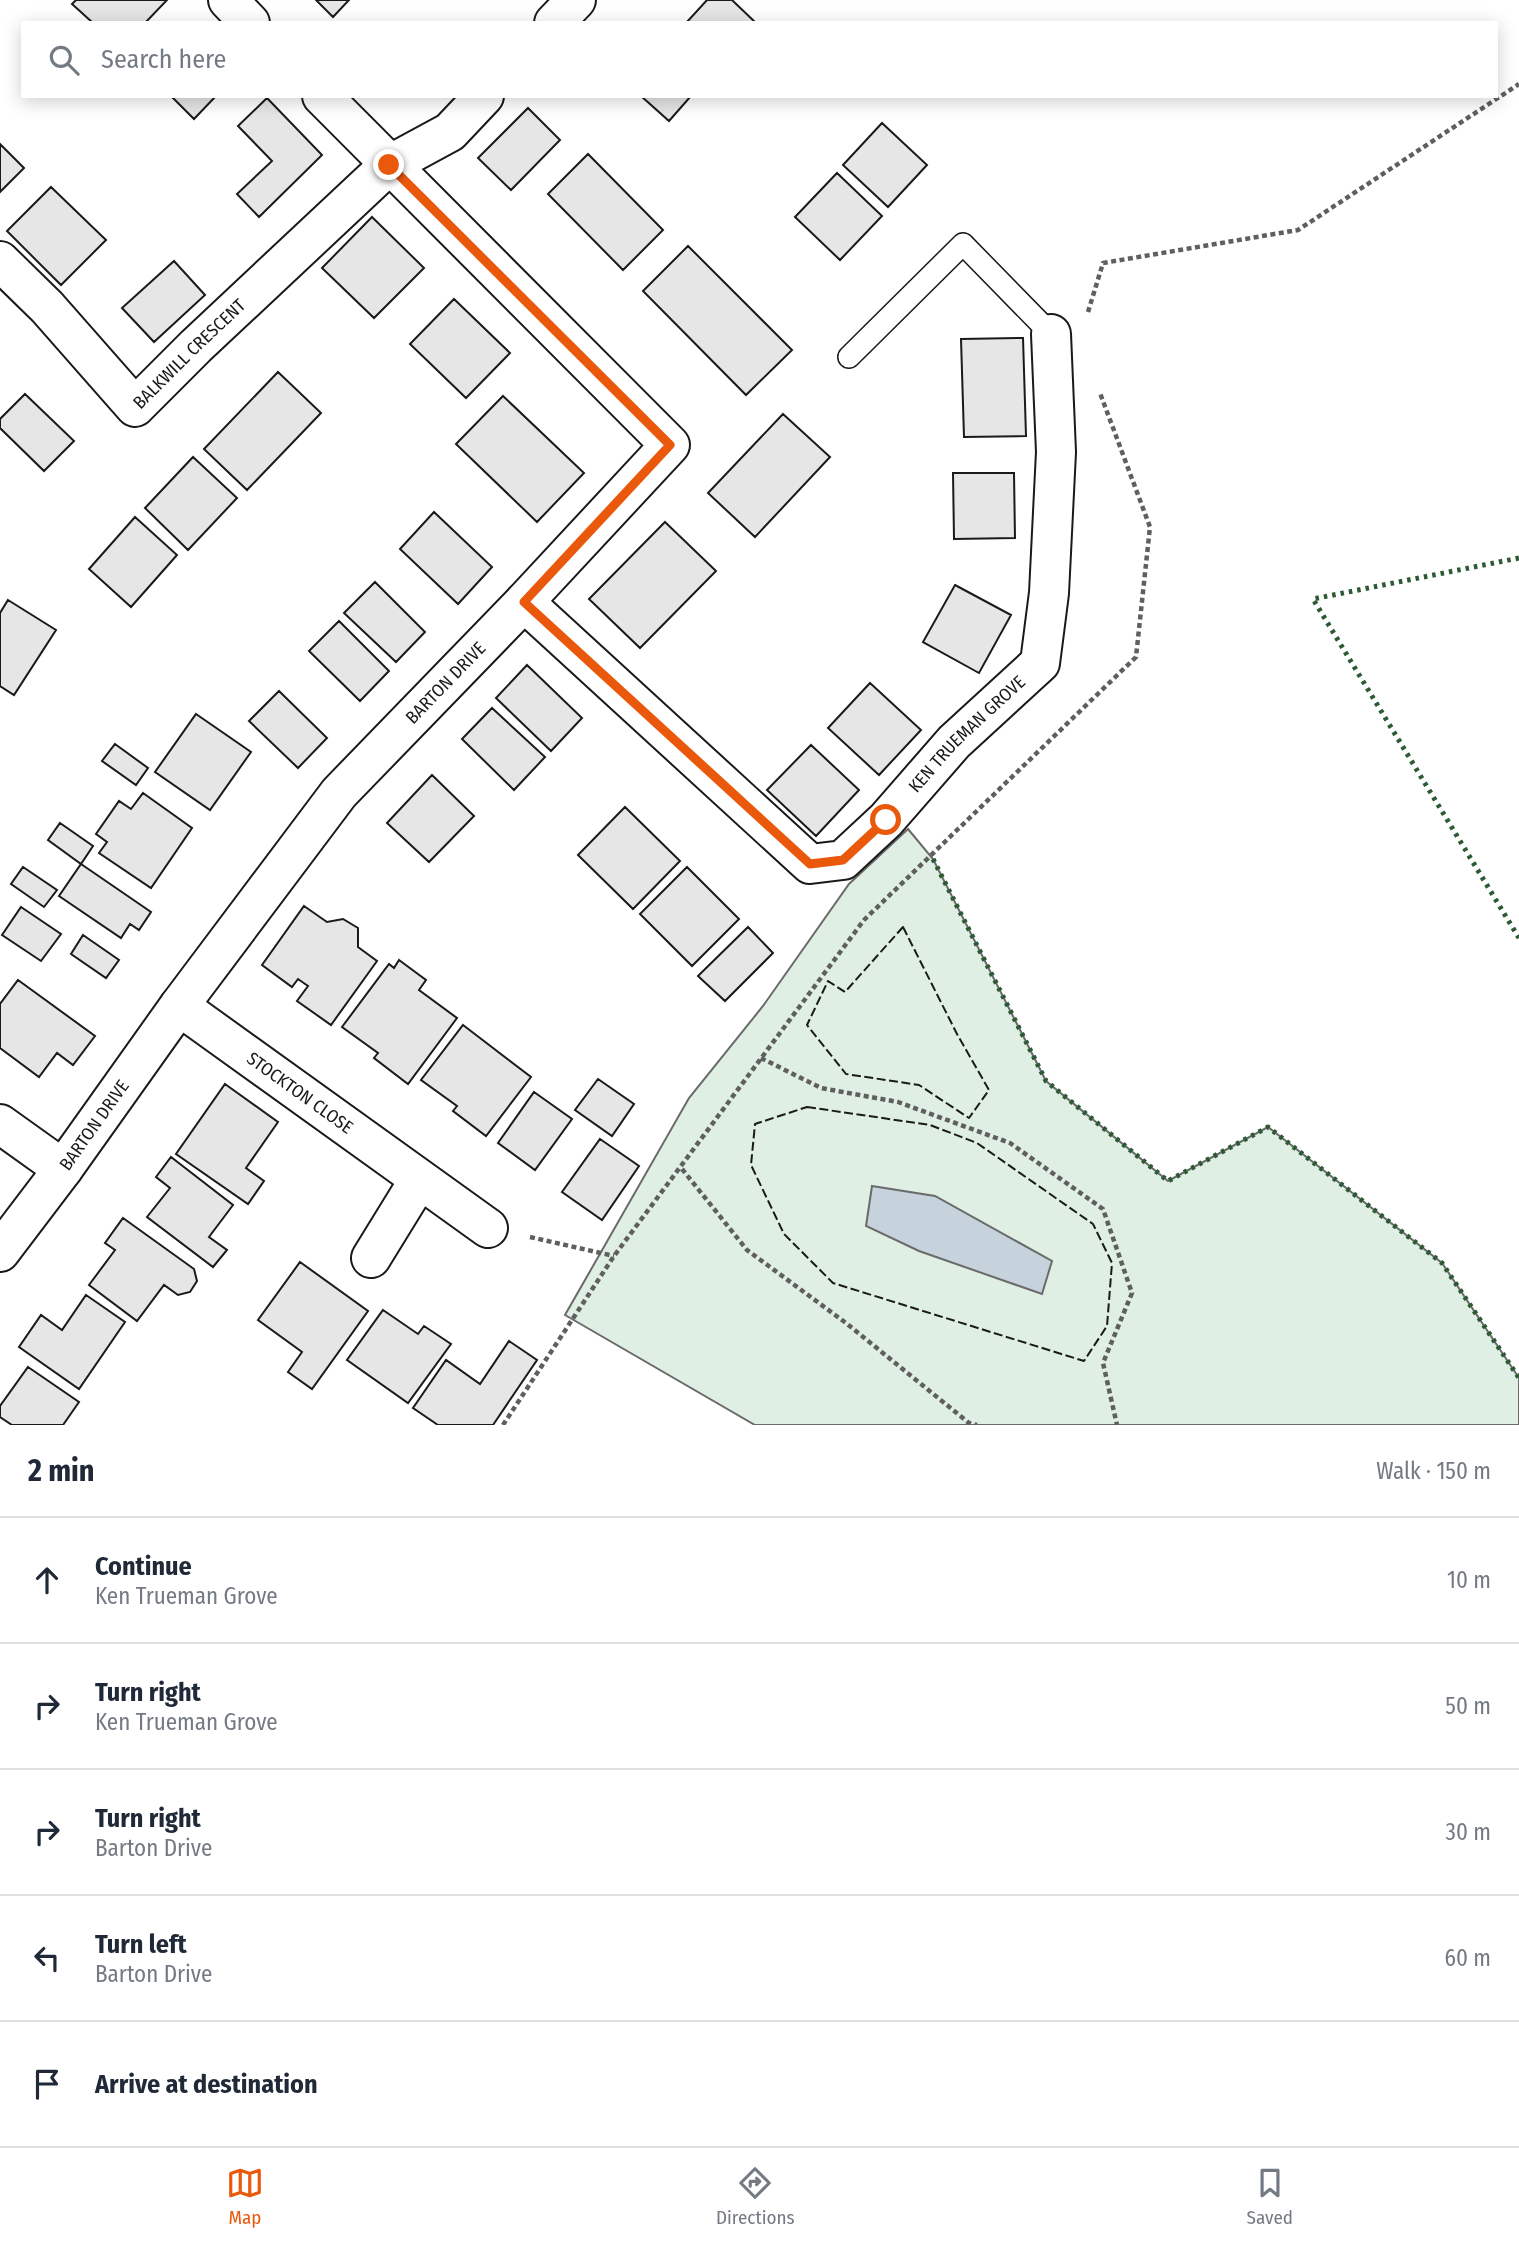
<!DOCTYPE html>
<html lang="en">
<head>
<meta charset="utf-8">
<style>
	body { margin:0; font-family:"Fira Sans Condensed",sans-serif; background:#f6f6f7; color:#1f2937 }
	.stop { position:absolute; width:21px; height:21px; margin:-16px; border:5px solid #ea580c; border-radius:50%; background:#fff }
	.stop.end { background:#ea580c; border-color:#fff; box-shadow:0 2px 7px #0008 }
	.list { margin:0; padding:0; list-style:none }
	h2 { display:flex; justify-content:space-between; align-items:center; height:91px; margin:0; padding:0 28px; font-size:30px }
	h2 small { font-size:23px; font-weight:400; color:#747a83 }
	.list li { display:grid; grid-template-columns:46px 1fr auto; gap:21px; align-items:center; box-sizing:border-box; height:126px; padding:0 28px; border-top:2px solid #e0e1e3 }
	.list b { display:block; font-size:26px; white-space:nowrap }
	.list p { margin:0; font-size:23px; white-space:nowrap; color:#747a83 }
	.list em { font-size:23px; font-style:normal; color:#747a83 }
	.icon { flex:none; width:38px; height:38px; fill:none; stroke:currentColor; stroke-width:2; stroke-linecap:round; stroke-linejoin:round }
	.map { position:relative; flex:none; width:1519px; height:1425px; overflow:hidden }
	.search { position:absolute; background:#fff; box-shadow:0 4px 18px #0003; left:21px; right:21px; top:21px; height:77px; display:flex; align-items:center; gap:18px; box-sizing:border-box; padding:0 24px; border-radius:0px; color:#747a83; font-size:26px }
	.sheet { height:721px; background:#fff }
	nav { display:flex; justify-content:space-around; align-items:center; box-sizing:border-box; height:98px; border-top:2px solid #e0e1e3; background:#fff; font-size:19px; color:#747a83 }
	nav a { display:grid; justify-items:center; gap:4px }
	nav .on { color:#ea580c }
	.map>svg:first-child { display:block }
</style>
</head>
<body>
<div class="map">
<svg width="1519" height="1425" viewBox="0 0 1519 1425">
	<rect width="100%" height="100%" fill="#fff"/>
	<path fill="#e0efe3" stroke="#6a6a6a" stroke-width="2" d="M908,829L933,859L1046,1081L1168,1181L1268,1127L1442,1263L1519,1378V1425H755L565,1315L689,1098L763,1006L849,884Z"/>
	<path fill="#c6d2dc" stroke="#6a6a6a" stroke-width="2" d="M872,1186L935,1196L1052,1261L1042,1294L919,1251L866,1226Z"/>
	<path fill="#e6e6e6" stroke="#1a1a1a" stroke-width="2" d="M76,0H167L145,23H93L72,4Z
		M316,0H349L333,17Z
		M707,0H732L756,23H686Z
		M171,96H216L194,119Z
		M641,96H691L669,121Z
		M267,98L322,155L259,217L237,194L272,161L238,126Z
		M528,108L560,140L511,190L478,158Z
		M882,123L927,165L888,207L843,165Z
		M0,144L24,168L0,192Z
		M588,154L663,230L623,270L548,194Z
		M837,173L882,216L840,260L795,217Z
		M51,187L106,240L61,285L7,231Z
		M372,217L424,268L374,318L322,268Z
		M688,246L792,350L746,395L643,291Z
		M174,261L205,295L154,342L122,308Z
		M454,299L510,353L466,398L410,344Z
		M1023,338L1026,436L964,437L961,339Z
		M278,372L321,413L247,490L204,449Z
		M25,394L74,441L44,471L0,428V419Z
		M503,396L584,473L537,522L456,444Z
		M783,414L830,457L755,537L708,493Z
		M193,457L237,498L188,550L145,508Z
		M953,473H1014L1015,538L954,539Z
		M434,512L492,567L458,604L400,549Z
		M135,517L177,555L131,607L89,569Z
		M665,522L716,571L640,648L589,599Z
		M375,582L425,632L396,662L344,613Z
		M955,585L1011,615L979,673L923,642Z
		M8,600L56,630L14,695L0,686V613Z
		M339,621L389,671L360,701L309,651Z
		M527,665L582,718L551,751L496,698Z
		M870,683L921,730L879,775L828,728Z
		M279,691L327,738L298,768L249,721Z
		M492,708L545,757L514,790L462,739Z
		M196,714L251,752L210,810L155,772Z
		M115,744L148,768L136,785L102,761Z
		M811,745L859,790L816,836L767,790Z
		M432,775L474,816L429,862L387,823Z
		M143,793L192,828L151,888L99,853L107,842L96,834L119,801L131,809Z
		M625,807L680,861L633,909L578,855Z
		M60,823L93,846L81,864L48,840Z
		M81,864L151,912L139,930L130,924L121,938L59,896Z
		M23,867L57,890L44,907L11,884Z
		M687,867L739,919L692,966L640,914Z
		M304,906L327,922L343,919L358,928V947L377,961L331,1025L297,1001L308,986L298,979L292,987L262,965Z
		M21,907L61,934L41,961L2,935Z
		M748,927L773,953L725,1001L698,976Z
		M83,935L119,960L106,978L71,954Z
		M399,960L426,980L419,990L457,1018L408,1084L374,1058L378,1053L342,1027L389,964L394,968Z
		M18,980L95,1036L73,1065L57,1053L39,1077L0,1048V1004Z
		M463,1025L531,1077L486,1136L453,1111L457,1106L421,1080Z
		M598,1079L634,1104L612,1136L575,1110Z
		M225,1084L278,1122L246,1168L264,1181L248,1204L176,1154Z
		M534,1092L572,1119L535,1170L498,1143Z
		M600,1139L639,1166L602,1220L562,1192Z
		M171,1157L233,1205L209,1237L227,1250L213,1267L147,1217L170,1188L156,1177Z
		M123,1218L194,1269L197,1281L190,1292L178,1295L164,1285L137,1321L89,1285L115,1250L105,1243Z
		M300,1262L368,1311L312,1389L288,1372L302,1352L258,1320Z
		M86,1295L125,1322L79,1389L19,1347L41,1315L62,1330Z
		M383,1310L418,1334L424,1326L451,1344L408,1403L347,1360Z
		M509,1341L537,1360L493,1425H438L413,1408L446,1360L480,1384Z
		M28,1367L79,1402L63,1425H12L0,1417V1406Z"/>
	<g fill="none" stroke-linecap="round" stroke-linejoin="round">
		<g stroke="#1a1a1a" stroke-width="24">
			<path id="lane" d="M849,357L963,244L1051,334"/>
		</g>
		<g stroke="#1a1a1a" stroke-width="42">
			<g id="street">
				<path d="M228,0L250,23"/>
				<path d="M554,23L576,0"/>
				<path id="s1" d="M0,261L47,307L135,407L196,346L389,165L450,132L484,96"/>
				<path id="s2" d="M524,602L810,864L843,860L886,820L954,742L1040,663L1049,593L1056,452L1051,334"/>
				<path id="s3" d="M179,1006L488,1228"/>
				<path d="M0,1124L63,1169"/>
				<path id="s4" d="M0,1252L63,1169L179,1006L339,793L524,602L670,445L322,96"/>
				<path d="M371,1258L419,1180"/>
			</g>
		</g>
		<path stroke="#5f5f5f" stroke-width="4.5" stroke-dasharray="5 3.5" stroke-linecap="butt" d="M1088,312L1103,263L1298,230L1519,84
			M761,1058L821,1088L898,1102L1010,1143L1103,1209L1132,1293L1103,1363L1117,1425
			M682,1169L747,1250L846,1323L969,1423L977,1425
			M530,1237L614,1256
			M503,1425L614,1256L864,920L1136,657L1150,527L1100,393"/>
		<use href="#lane" stroke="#fff" stroke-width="21"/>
		<use href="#street" stroke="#fff" stroke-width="38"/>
		<path stroke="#2b5a34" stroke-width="5" stroke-dasharray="3.5 5" stroke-linecap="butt" d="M1519,558L1313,599L1519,938
			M933,859L1046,1081L1168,1181L1268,1127L1442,1263L1519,1378"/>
		<path stroke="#1a1a1a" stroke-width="2" stroke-dasharray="9 3.5" stroke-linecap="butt" d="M903,927L957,1034L989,1090L969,1118L919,1085L846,1074L807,1025L828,981L845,992Z
			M807,1107L930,1125L977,1143L1093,1224L1112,1263L1107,1326L1084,1361L833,1283L784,1234L751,1165L755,1124Z"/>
	</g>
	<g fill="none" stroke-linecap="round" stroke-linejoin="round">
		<path stroke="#ea580c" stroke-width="9" d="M389,165L670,445L524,602L810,864L843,860L886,820"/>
	</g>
	<g text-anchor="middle" stroke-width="5" stroke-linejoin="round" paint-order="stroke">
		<g font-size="18" fill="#1a1a1a" stroke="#fff">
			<text dy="6" stroke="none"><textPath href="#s1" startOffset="275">BALKWILL CRESCENT</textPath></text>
			<text dy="6" stroke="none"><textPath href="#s4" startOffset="724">BARTON DRIVE</textPath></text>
			<text dy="6" stroke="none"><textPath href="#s2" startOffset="598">KEN TRUEMAN GROVE</textPath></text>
			<text dy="6" stroke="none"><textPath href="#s3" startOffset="149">STOCKTON CLOSE</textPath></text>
			<text dy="6" stroke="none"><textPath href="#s4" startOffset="158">BARTON DRIVE</textPath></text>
		</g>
	</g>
</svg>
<div class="stop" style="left:886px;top:820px"></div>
<div class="stop end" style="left:389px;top:165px"></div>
<div class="search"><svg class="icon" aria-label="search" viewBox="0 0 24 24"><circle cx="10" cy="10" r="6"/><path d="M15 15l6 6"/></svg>Search here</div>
</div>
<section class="sheet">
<h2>2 min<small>Walk · 150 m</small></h2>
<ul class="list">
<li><svg class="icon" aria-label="ahead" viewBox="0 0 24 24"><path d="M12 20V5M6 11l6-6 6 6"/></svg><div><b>Continue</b><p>Ken Trueman Grove</p></div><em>10 m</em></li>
<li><svg class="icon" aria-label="right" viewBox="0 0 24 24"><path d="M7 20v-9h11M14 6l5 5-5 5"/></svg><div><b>Turn right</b><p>Ken Trueman Grove</p></div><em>50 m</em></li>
<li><svg class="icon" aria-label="right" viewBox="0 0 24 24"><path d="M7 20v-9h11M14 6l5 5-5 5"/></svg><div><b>Turn right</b><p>Barton Drive</p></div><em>30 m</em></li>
<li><svg class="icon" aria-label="left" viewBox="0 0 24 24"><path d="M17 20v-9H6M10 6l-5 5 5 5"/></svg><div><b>Turn left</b><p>Barton Drive</p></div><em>60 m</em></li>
<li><svg class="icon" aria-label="arrive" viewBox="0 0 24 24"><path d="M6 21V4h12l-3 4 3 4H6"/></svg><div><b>Arrive at destination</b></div></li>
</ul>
</section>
<nav>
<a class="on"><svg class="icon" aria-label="map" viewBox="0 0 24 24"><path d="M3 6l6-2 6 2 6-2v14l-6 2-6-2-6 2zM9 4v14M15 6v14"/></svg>Map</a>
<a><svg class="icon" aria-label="directions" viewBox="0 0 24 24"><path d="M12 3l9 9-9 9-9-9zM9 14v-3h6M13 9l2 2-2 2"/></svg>Directions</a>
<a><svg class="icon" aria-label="saved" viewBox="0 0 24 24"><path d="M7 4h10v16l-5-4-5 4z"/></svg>Saved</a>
</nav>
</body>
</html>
